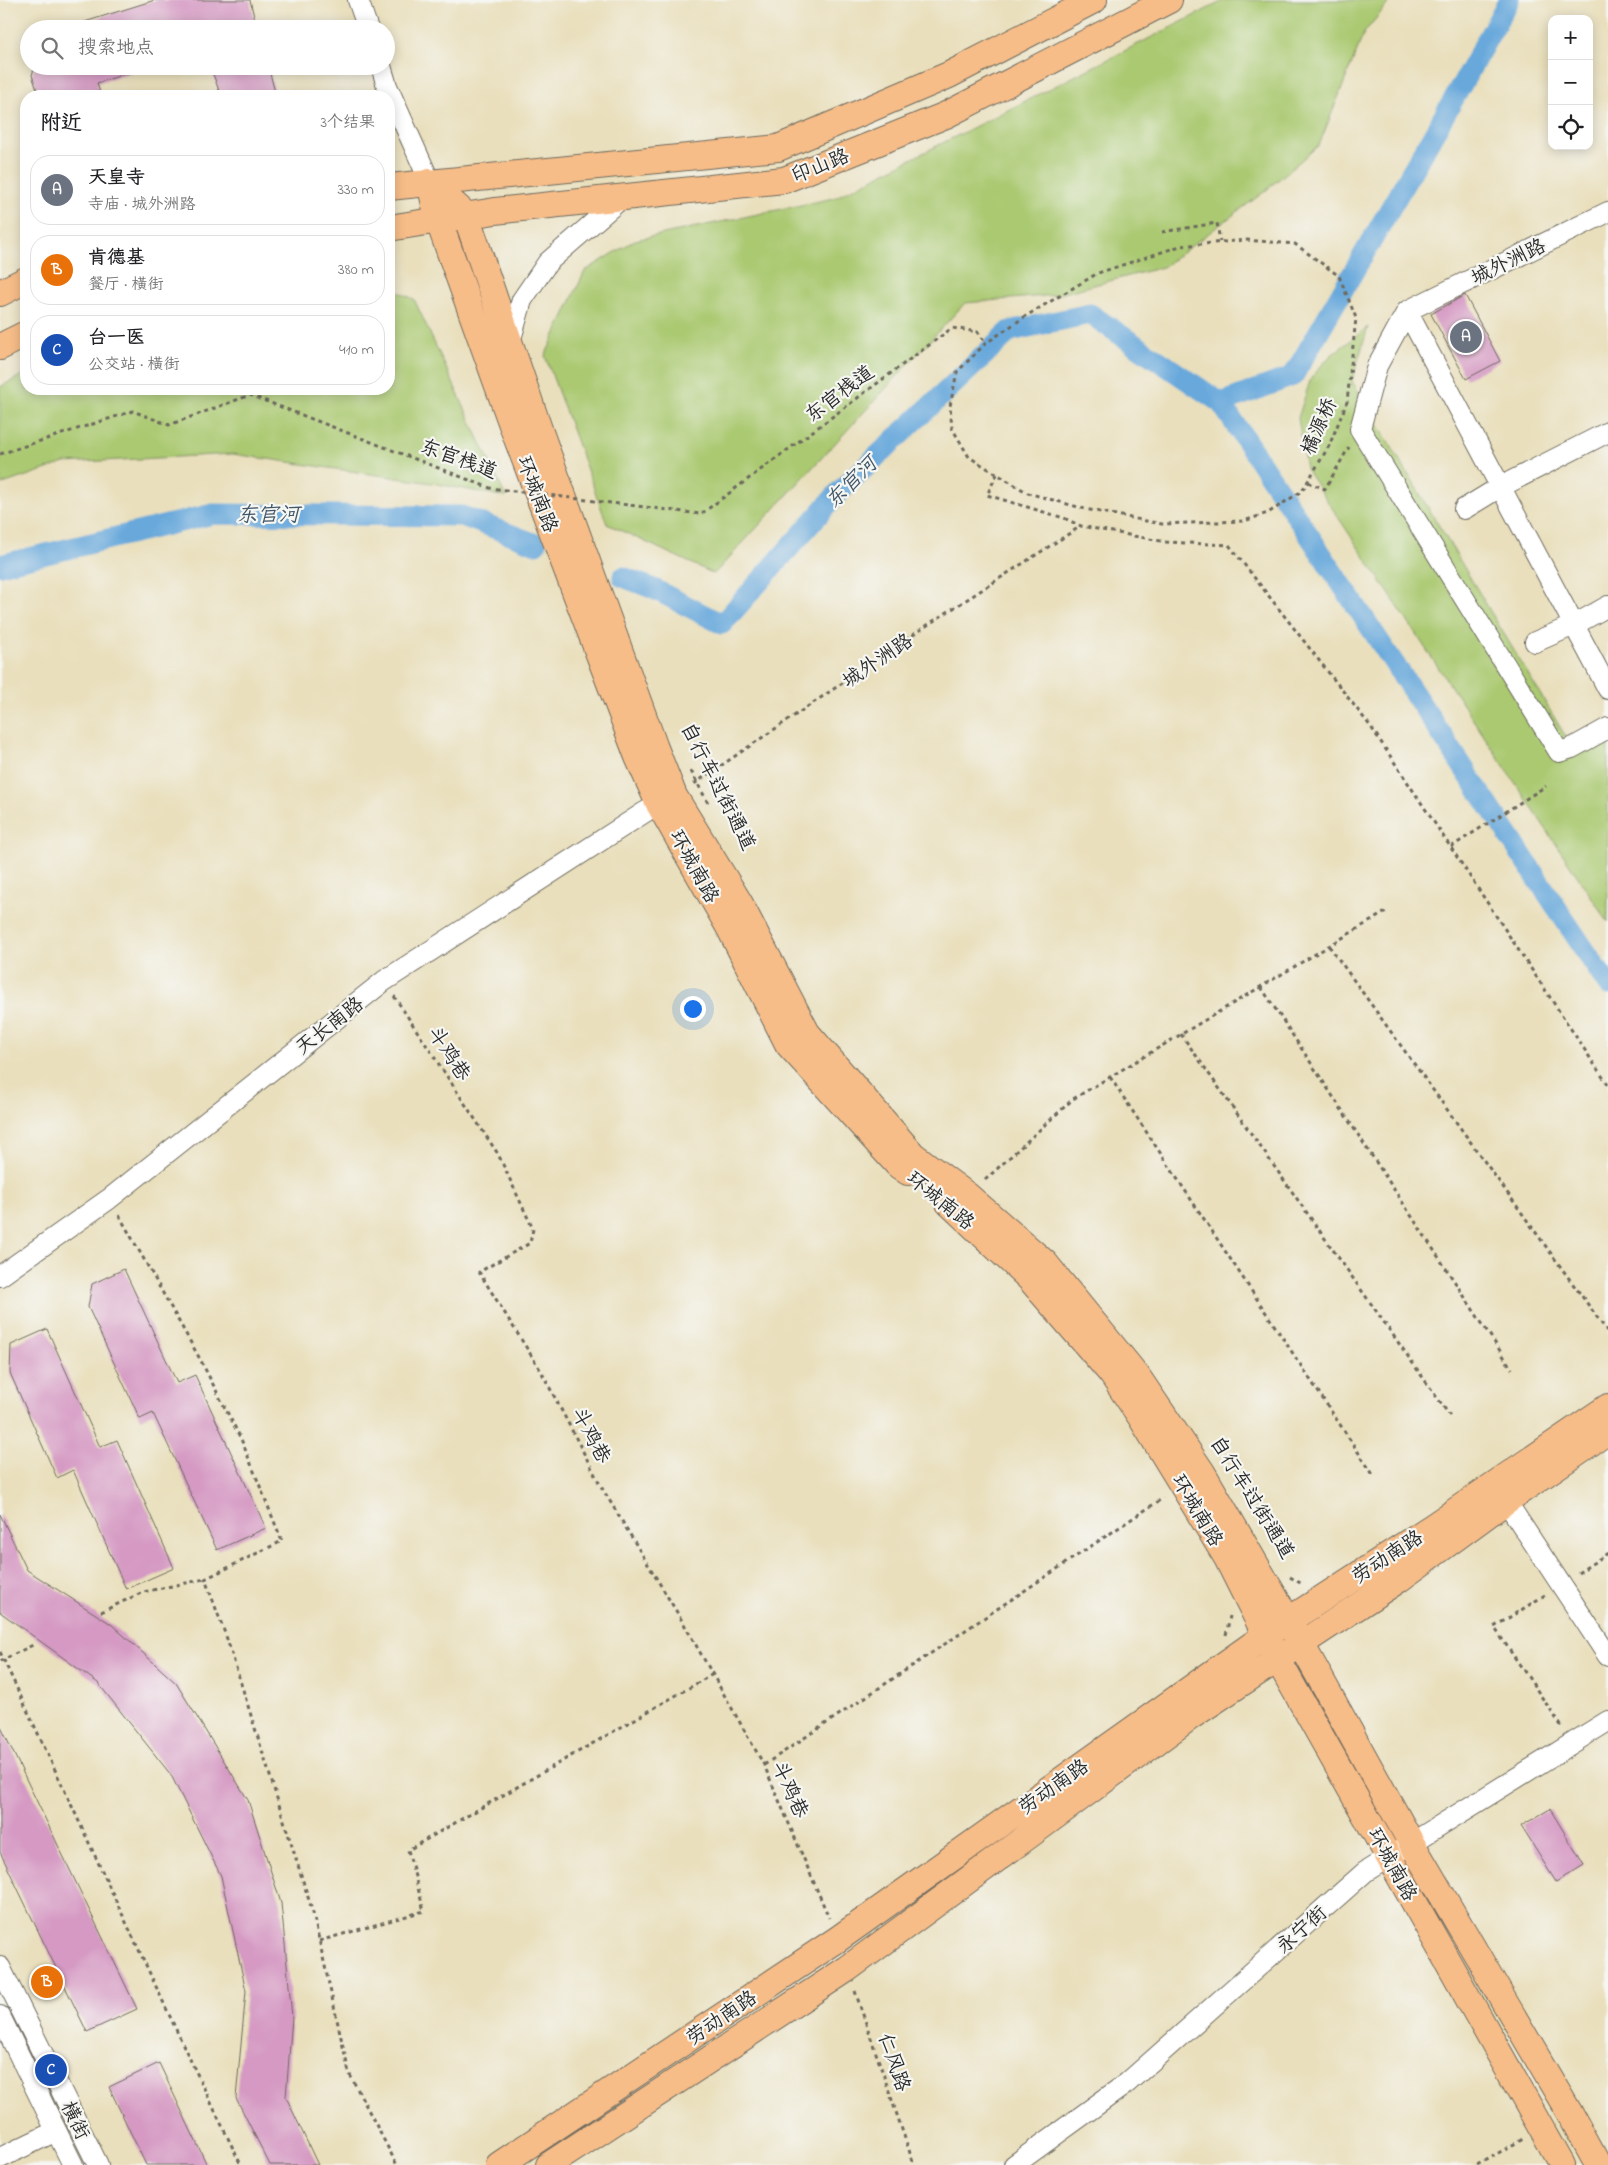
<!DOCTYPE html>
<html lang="zh">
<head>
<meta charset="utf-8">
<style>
	body { margin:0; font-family:"Indie Flower","LXGW WenKai TC",sans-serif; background:#f2f2f2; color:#202124 }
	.controls { position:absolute; right:15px; top:15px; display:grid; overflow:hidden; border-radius:10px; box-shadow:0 2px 12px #0003 }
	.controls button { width:45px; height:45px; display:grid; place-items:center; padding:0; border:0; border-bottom:1px solid #e0e0e0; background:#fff; color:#202124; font:25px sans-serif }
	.you { position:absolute; left:692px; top:1008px; width:18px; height:18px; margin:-12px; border:4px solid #fff; border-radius:50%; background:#1a73e8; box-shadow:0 0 0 8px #1a73e833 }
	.badge { display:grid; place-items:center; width:32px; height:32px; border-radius:50%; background:#0f766e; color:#fff; font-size:16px; font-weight:700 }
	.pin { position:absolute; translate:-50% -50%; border:2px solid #fff; box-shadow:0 1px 5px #0006 }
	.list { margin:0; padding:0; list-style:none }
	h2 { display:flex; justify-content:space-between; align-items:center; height:65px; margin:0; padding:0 20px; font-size:21px }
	h2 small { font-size:16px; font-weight:400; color:#757577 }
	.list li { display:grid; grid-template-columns:32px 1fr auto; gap:15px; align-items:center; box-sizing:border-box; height:70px; margin:0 10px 10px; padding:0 10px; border:1px solid #e0e0e0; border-radius:20px }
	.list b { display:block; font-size:19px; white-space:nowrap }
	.list p { margin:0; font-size:16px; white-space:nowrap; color:#757577 }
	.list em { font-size:16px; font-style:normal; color:#757577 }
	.icon { flex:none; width:28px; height:28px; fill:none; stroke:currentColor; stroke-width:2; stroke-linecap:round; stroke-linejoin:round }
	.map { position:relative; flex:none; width:1608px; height:2165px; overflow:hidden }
	.search { position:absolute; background:#fff; box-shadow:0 2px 12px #0003; left:20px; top:20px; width:375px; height:55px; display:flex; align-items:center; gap:12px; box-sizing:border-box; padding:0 18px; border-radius:28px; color:#757577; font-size:19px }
	.panel { position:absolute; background:#fff; box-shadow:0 2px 12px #0003; left:20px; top:90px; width:375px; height:305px; border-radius:20px }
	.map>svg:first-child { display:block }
</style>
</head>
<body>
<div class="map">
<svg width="1608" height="2165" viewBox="0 0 1608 2165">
	<rect width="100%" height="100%" fill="#f6f6f2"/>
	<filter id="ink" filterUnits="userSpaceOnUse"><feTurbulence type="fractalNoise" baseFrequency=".02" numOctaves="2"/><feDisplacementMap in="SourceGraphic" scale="10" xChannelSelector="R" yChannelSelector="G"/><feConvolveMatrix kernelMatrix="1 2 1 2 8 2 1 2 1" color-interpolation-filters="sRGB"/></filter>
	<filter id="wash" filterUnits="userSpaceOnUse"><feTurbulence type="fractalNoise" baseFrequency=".0096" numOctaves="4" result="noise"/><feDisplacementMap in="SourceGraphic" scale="20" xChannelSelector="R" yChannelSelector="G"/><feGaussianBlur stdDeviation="1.12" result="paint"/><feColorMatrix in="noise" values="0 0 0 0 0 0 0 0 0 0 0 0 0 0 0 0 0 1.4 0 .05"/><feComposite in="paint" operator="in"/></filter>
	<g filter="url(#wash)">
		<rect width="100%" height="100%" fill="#e9dfbc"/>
		<path fill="#aac971" stroke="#6a7a4e" d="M1225,0H1391L1364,33L1319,145L1264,192L1163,267L1056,295L965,303L714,574L607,524L545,356L585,271L635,240L834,198Z
			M389,288L414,299L506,497L432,483L233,454L64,463L0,485V387L26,373V389H389Z
			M1368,327L1352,381L1572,747L1608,729V922L1306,469L1298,418L1311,378L1330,356Z"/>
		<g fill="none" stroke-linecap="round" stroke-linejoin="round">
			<path stroke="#67a8db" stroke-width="21" d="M1221,403L1293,376L1452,102L1509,0
				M0,565L213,514L462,516L536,544
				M623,577L654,589L722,624L838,493L1010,331L1090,314L1221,403L1608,985"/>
		</g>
		<g id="blocks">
			<path fill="#d599c3" d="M155,0H250L257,29H76L75,25Z
				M35,66H138V70L97,83L101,96H39L32,75Z
				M210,66H268L276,96H221Z
				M1465,295L1500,361L1466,379L1431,314Z
				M124,1269L177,1383L195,1375L266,1528L217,1550L153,1413L140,1419L88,1307L92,1284Z
				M47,1329L100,1447L117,1440L174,1568L126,1589L73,1470L57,1478L10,1373L11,1345Z
				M0,1514L27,1570L111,1624L176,1683L248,1800L281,1903L292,2017L286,2097L318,2165H270L236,2098L246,1991L221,1876L171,1775L98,1683L0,1612Z
				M0,1725L137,2009L87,2032L0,1852Z
				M1550,1809L1584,1865L1556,1882L1521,1826Z
				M159,2063L207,2165H146L109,2087Z"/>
		</g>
	</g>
	<g filter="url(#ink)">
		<use href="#blocks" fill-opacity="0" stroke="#6e6a5e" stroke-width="1"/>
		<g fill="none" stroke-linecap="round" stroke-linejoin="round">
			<g stroke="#6e6a5e" stroke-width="22">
				<path id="minor" d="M358,0L368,29
					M381,66L387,86L430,182
					M1407,311L1377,366L1360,429L1559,752L1572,748L1608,728
					M1407,311L1608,689
					M1407,311L1608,212
					M509,346L522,300L548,262L623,197
					M1464,509L1500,487L1608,432
					M1535,642L1574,625L1608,606
					M0,1276L109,1199L384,981L645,812L670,798
					M1506,1501L1608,1656
					M0,1967L98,2165
					M0,2016L73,2165
					M0,2158L56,2131
					M1014,2165L1127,2083L1365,1872L1608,1721"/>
			</g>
			<g stroke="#6e6a5e" stroke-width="28">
				<path id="major" d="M430,182L466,215L541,435L655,748L674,796L739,902L807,1033L913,1155L968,1196L1045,1263L1137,1376L1202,1472L1288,1620L1412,1844L1569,2112L1598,2165
					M430,182L438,219L516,436L638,757L659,804L729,927L788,1044L898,1165L908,1172
					M389,187L778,148L949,75L1094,0
					M389,228L495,211L784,180L946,115L1169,0
					M0,293L26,280
					M0,347L26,334
					M949,1203L1030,1279L1111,1373L1140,1416L1227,1558L1278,1660L1562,2165
					M499,2165L838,1939L1266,1635L1435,1525L1608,1407
					M549,2165L847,1969L1190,1717L1398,1580L1506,1501L1608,1431"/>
			</g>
			<path stroke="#6e6a5e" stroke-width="3" stroke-dasharray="4 4" stroke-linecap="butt" d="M1162,232L1217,223L1220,242
				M1246,240L1295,244L1339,276L1356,318L1347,402L1329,446L1302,491L1268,513L1244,521L1162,524L1085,509L1028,493L969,457L952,428L950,406L957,372L986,343L1026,316L1098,273L1180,246Z
				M997,474L987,495L1064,518L1081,526L1166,542L1229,545L1371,727L1608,1085
				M1308,482L1325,489L1349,447
				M691,771L708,803
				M694,784L935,620L1081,526
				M1451,847L1546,786
				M1329,946L1607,1331
				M1261,987L1512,1369
				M394,996L498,1154L533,1229L530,1243L479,1272L541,1371L602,1488L684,1624L764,1765L829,1918
				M1181,1034L1450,1416
				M1110,1077L1374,1476
				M985,1180L1073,1099L1389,910
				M119,1215L200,1359L241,1439L282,1541L205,1579L227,1639L313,1913L349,2073L397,2165
				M1578,1573L1608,1553
				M1290,1577L1302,1584
				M1545,1595L1494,1627L1562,1727
				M101,1612L143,1592L205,1579
				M1226,1635L1230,1616
				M0,1652L187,2053L241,2165
				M0,1661L35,1644
				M764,1765L1163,1498
				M319,1941L424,1911L408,1850L713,1674
				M855,1991L914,2165
				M1477,2165L1523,2139"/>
			<use href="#minor" stroke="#fff" stroke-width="20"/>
			<use href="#major" stroke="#f7bd88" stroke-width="26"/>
			<path stroke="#6e6a5e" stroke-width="3" stroke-dasharray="4 4" stroke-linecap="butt" d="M0,454L133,411L169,425L250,395L490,488L701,514L952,328L978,332L986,343"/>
		</g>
	</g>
	<g text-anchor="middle" stroke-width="4.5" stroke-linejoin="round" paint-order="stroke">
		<g font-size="20" fill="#2b2b2b" stroke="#f6f6f2">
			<text transform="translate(820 165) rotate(-22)" y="7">印山路</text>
			<text transform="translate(1508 261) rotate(-26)" y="7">城外洲路</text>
			<text transform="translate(839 393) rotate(-37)" y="7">东官栈道</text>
			<text transform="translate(1318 426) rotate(-66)" y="7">橘源桥</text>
			<text transform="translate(459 458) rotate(20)" y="7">东官栈道</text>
			<text transform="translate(538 494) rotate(69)" y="7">环城南路</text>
			<text transform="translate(877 660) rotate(-34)" y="7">城外洲路</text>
			<text transform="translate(719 786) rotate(63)" y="7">自行车过街通道</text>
			<text transform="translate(695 866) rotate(61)" y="7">环城南路</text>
			<text transform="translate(329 1025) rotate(-38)" y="7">天长南路</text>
			<text transform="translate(450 1053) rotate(57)" y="7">斗鸡巷</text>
			<text transform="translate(941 1200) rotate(39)" y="7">环城南路</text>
			<text transform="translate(592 1435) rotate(62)" y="7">斗鸡巷</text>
			<text transform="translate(1253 1497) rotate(58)" y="7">自行车过街通道</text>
			<text transform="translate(1198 1510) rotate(59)" y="7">环城南路</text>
			<text transform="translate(1387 1556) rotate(-33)" y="7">劳动南路</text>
			<text transform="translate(1053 1786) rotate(-35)" y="7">劳动南路</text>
			<text transform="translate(791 1789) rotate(66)" y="7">斗鸡巷</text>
			<text transform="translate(1393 1864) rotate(61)" y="7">环城南路</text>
			<text transform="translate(1301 1929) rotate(-42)" y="7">永宁街</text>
			<text transform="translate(721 2017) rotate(-34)" y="7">劳动南路</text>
			<text transform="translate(895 2062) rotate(71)" y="7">仁风路</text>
			<text transform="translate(76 2120) rotate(64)" y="7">横街</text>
		</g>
		<g font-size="21" font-style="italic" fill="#405769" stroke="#f6f6f2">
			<text transform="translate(851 482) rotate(-45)" y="7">东官河</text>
			<text x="268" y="521">东官河</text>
		</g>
	</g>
</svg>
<div class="controls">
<button>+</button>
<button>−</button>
<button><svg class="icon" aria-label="locate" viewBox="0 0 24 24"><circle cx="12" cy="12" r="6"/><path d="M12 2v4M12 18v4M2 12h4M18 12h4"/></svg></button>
</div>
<div class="you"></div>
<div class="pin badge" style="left:1466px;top:337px;background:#6b7280">A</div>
<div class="pin badge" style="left:47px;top:1982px;background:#e8710a">B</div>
<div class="pin badge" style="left:51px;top:2070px;background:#1a4fb4">C</div>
<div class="search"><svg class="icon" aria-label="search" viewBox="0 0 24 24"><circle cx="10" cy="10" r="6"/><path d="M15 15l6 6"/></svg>搜索地点</div>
<section class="panel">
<h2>附近<small>3个结果</small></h2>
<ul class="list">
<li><span class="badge" style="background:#6b7280">A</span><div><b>天皇寺</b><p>寺庙 · 城外洲路</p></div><em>330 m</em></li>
<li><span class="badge" style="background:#e8710a">B</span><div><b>肯德基</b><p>餐厅 · 横街</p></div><em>380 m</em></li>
<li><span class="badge" style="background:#1a4fb4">C</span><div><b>台一医</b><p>公交站 · 横街</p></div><em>410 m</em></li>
</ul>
</section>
</div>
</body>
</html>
